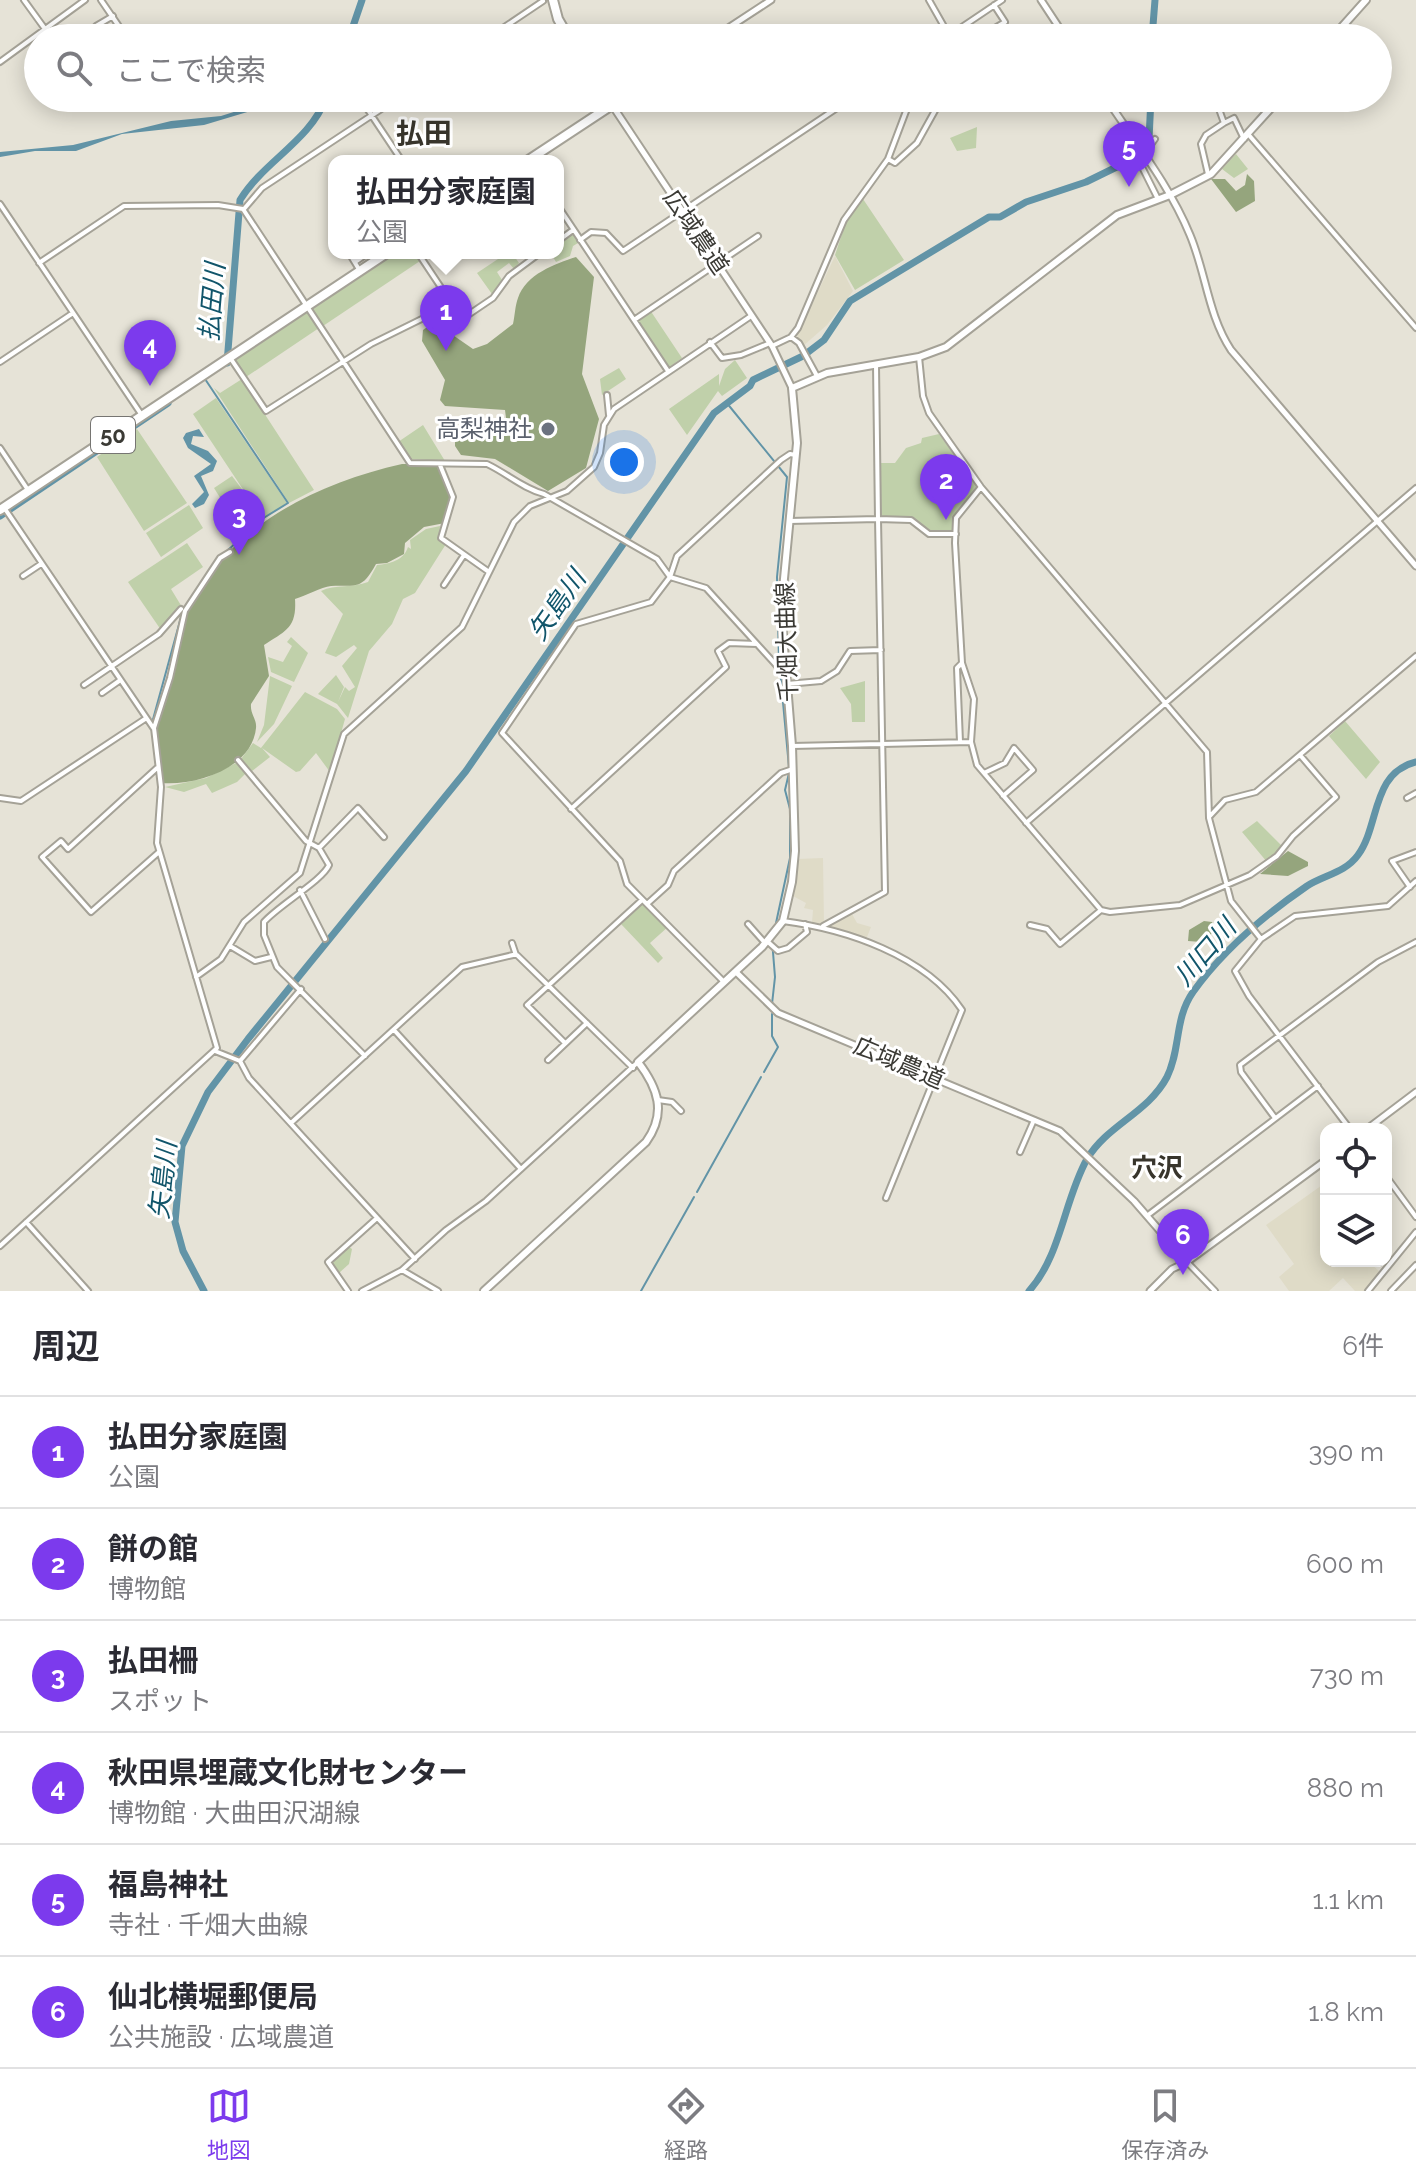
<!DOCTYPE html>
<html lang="ja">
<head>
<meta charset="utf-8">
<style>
	body { margin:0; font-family:Raleway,"Noto Sans JP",sans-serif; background:#f2f2f3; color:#2b2b33 }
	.controls { position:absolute; right:24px; bottom:24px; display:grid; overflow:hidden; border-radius:16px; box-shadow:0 4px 20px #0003 }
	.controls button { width:72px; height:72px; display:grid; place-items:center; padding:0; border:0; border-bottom:2px solid #e1e1e2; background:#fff; color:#2b2b33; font:40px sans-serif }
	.you { position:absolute; left:624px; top:462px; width:28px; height:28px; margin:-20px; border:6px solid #fff; border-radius:50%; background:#1a73e8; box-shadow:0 0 0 12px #1a73e833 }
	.badge { display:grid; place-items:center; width:52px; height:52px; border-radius:50%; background:#7c3aed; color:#fff; font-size:26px; font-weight:700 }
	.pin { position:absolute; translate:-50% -66px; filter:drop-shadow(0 2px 4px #0008) }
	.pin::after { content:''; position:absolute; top:42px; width:28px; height:24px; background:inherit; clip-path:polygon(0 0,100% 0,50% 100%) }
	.popup { position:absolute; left:328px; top:155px; width:236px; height:104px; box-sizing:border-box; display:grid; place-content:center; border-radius:16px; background:#fff; filter:drop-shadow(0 2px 6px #0005); font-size:26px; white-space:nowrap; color:#7c7c81 }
	.popup b { font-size:30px; color:#2b2b33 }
	.popup::after { content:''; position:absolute; left:50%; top:100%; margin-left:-16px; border:16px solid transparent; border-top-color:#fff }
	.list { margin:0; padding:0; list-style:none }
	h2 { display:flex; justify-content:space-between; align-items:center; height:104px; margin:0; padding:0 32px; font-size:34px }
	h2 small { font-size:26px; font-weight:400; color:#7c7c81 }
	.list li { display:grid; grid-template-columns:52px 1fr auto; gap:24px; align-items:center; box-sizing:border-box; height:112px; padding:0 32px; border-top:2px solid #e1e1e2 }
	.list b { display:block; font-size:30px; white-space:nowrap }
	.list p { margin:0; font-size:26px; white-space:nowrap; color:#7c7c81 }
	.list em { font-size:26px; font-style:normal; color:#7c7c81 }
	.icon { flex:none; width:44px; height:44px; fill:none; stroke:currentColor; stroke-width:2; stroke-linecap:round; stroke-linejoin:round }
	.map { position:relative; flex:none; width:1416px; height:1291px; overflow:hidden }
	.search { position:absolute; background:#fff; box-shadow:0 4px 20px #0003; left:24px; right:24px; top:24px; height:88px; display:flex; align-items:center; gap:20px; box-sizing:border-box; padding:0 28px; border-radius:44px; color:#7c7c81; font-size:30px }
	.sheet { height:776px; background:#fff }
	nav { display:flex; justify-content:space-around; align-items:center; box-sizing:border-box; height:112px; border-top:2px solid #e1e1e2; background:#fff; font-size:22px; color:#7c7c81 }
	nav a { display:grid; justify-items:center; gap:4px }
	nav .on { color:#7c3aed }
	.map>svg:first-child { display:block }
</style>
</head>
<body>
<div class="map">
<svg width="1416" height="1291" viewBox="0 0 1416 1291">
	<rect width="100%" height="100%" fill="#e6e3d7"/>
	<path fill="#dfdbc7" d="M835,256L853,291L827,325L803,346L797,336Z
		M823,858L824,924L818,925L812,923L813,910L804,908L806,903L793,896L797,859Z
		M852,914L857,923L871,927L865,942L828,927Z
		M1325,1183L1326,1261H1368L1380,1272L1365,1291H1355L1343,1278L1329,1291H1289L1279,1277L1294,1264L1266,1225Z"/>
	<path fill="#c0d0aa" d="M977,127L976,148L957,151L950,138Z
		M1236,154L1248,169L1234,178L1222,169Z
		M863,199L904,260L855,290L835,255L847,219Z
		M572,233L578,243L573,246L570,256L556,262L553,257V253H558V244Z
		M395,253H415L420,261L323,326L312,308Z
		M507,253H512L519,263L514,269L509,263L497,272L502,280L492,294L477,273Z
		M650,310L682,358L668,368L635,320Z
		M308,311L319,328L246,377L234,360Z
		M735,360L747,378L722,396L718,391L687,435L669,409L719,374V386L725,369Z
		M619,368L626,379L602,395L600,379Z
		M242,379L314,490L289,503L214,388L220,393Z
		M216,398L287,503L243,533L230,513L241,506L229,512L214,488L232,476L248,497L193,414Z
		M423,425L445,461L410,459L398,442Z
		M137,429L187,503L144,531L97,457Z
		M939,434L979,489L955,517L954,531L931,532L912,518H881L880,463H895L906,448L921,443L922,438Z
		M189,505L203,528L161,557L146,533Z
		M440,526L439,538L446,544L415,593L403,599L392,624L369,651L348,718L337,704L318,694L336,675L344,687L338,702L345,687L349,691L355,687L342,666L357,648L354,645L336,657L325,653L343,614L321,591C335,584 353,588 368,582L377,565C390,564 404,560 408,547L411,549L410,540L426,529Z
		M187,543L203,567L171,589L182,607L161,630L128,582Z
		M291,637L308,653L294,682L271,672L268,657L283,662L292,646L287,642Z
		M270,676L292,686L274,724L257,742L264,725Z
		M865,681V722H852L851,704L840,688Z
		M305,692L337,709L345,719L330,772L316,753L300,771L296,772L262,748L270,757L252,771L241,759L253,743L261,748Z
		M1345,721L1380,762L1366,779L1329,736Z
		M238,762L247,772L237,782L212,793L206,784L184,792L165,787L206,778Z
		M1257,821L1282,846L1267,862L1242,832Z
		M642,904L669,926L650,943L663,958L658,963L621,924Z
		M349,1247L352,1249L349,1264L339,1273L332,1262Z"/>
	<path fill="#95a57d" d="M1247,174L1254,181L1255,201L1236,212L1211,179H1225L1236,191L1245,185Z
		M576,257L594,277L582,374L599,419L586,468L548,491L495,459L461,455L455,446V435L466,424L485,425L506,418L505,410L445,406L440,400L445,380L422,341L423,330L434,322L473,349L487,344L513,324C515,315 515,306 518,298C526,274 555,264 576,257Z
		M402,464H439L453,497L445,523L424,527L405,543L404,554L387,563L376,564C362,590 357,585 331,586C321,587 306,596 295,599C297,628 285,631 264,645L269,676L251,704C250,714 257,719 256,728C252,769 195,786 161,783C149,735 157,721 169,675C174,655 177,628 186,610C230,527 313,484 402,464Z
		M1288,851L1308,862V866L1288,876L1260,874Z
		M1204,921L1212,922L1215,931L1201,942L1188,941L1189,930Z"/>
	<path fill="#6294a7" d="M261,98H272L254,110L204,125L122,134L76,151H35L0,157V152L73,145L171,121L221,116L240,110Z
		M199,429L204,437L193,436L191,444L208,451L217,461L213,471L201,476L209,495L204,504L195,508L192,504L204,492L194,476L211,464L188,448L183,438L186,433Z"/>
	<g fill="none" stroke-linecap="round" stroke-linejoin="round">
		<path stroke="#6294a7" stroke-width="2" d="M205,379L288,503L262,519L227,551
			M726,402L787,477L777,577L779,662
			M780,670L789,767
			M152,723L183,610
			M776,923L790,858V809L785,790L789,773
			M772,1004L775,977L772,940L780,929
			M764,1072L778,1047L772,1036V1014
			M697,1192L761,1077
			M641,1291L694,1197"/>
		<path stroke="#6294a7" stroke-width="7" d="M349,38L362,0
			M1152,38L1155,0
			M227,363L240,200C264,161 310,141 326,98
			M0,516L168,403
			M204,1291L183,1251L175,1222L182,1146L208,1092L248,1039L466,771L714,413L750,386L753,380L803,356L824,340L850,301L989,217H1000L1026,202L1086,182L1135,158L1149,139L1151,98
			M1029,1291C1061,1256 1064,1200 1087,1159C1107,1125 1148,1113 1167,1077C1181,1049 1174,1019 1193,992C1224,949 1263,916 1307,886C1324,875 1345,873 1358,855C1380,825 1371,773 1416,762"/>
		<g stroke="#a5a297" stroke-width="8">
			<path id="minor" d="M24,0L45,29
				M101,0L127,38
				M929,0L946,30
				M946,30L953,33L1002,0
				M102,38L96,26L113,16
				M488,38L543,1
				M978,38L1005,22L994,5
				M0,62L85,0
				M360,98L402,161
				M1262,98L1272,107
				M1224,123L1234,118L1244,139
				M1248,134L1416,328
				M1155,139L1139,161L1158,199
				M888,159L895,163L917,143L942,98
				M1208,174L1201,144L1206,135L1224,123L1215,98
				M0,204L141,414
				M558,206L668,371
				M244,209L262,188L398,98
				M580,240L591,232L606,233L623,251L852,98
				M558,241L573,230
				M349,253L360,271
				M418,253L462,319L493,298L509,276L540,253
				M355,262L368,253
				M39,263L124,206L218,205L243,209L410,463L487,464C508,474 522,488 544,494L657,559L670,577L706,588L757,644
				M634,320L758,236
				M791,337L799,343L817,376
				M710,342L722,358L741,355L770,343
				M772,346L791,337L798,328L844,220L888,159L911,98
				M919,357L923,396L929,413L981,487L1207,752L1209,818L1231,901L1261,939
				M231,359L266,411L371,344L452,304
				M0,362L73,313
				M876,365L878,519L911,520L929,534H956
				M607,395L609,415
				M0,448L28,490
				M440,465L453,497L441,538L489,572
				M981,487L956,518L955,543L962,663L974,699L971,742L977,765L1101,910L1110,912L1180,905L1250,875L1277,856L1293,836L1336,797L1300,755
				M5,509L154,729
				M789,521L878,519L885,892L823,926
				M23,576L41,564
				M444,585L464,555
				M787,684L821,681L837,671L850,651L881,650
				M84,685L159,634L181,609
				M102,693L119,681
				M960,742L957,668L962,663
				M792,746L971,742
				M238,760L306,841L319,848L329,865C323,880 279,905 264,922V935L277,967L365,1056
				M157,768L68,849L61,841L42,857L91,912L159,852
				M984,773L1005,763L1014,748L1033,770L1003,796
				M0,798L21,801L145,719
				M1407,798L1416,793
				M571,809L726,667L718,651L729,643L757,644L777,666H786
				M1210,816L1225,800L1256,792L1416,656
				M1026,823L1416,488
				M319,848L358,808L384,837
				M1410,887L1392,861L1416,852
				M300,890L325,939
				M647,904L668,885L674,871L781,773L793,769
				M783,921C845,929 925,955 962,1010L886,1198
				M748,924L765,943
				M1030,925L1047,929L1060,944L1101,910
				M768,942L778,951L788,948L807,932L805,924
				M512,943L516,955
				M230,946L255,961L271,957
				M196,977L221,959L244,922L300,873L344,734L462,627L514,522L530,506L567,491L594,467L600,453L604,425L614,409L751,316
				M724,982L627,884L620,861L502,733L576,624L651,602L670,577L677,556L781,460L790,454L796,455
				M394,1030L521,1169
				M565,1043L527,1005L642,900
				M215,1051L240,1061L249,1078L415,1259
				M548,1060L587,1023
				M240,1061L301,989
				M658,1100L672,1102L681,1111
				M1275,1118L1241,1072L1240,1065L1378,962L1416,942
				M291,1123L462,967L513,955H517L633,1068
				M1350,1129L1249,996L1235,971L1261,939L1295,916L1388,906L1416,881
				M1020,1152L1034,1120
				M1386,1176L1416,1217
				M1148,1215L1318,1086
				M26,1222L88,1291
				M0,1246L217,1048L157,843L161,787L154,728L170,678L185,611L220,558L230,552
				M1187,1262L1215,1291
				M402,1270L438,1291
				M348,1291L328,1262L377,1218
				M362,1291L402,1270L446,1230L486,1201L638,1062
				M1368,1291L1416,1232
				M1391,1291L1416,1265"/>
		</g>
		<g stroke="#a5a297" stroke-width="9">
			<path id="tertiary" d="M1041,0L1066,38
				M713,38L771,0
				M622,98L612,105L772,346L792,388
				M1106,98C1135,142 1170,186 1190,235C1206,273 1208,315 1231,350L1416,566
				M736,972L778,1013L1060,1131L1134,1201L1187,1262L1172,1269L1150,1291
				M1367,1129L1416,1092
				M1187,1262L1326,1160"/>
		</g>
		<g stroke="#a5a297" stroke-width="10">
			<path id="secondary" d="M1332,38L1366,0
				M484,1291L646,1142C667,1113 658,1088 638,1062L762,947L783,921L792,882L795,851L792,746L781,610L797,443L792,388L827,373L919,357L946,347L1117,215L1170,195L1211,174L1280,98"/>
		</g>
		<g stroke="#a5a297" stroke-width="12">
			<path id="primary" d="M553,0L558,19L569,38
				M527,161L612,105L607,98
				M0,510L387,253"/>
		</g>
		<use href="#minor" stroke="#fff" stroke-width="4"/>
		<use href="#tertiary" stroke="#fff" stroke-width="5"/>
		<use href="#secondary" stroke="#fff" stroke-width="6"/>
		<use href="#primary" stroke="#fff" stroke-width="8"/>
	</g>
	<circle fill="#6b7280" stroke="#fff" stroke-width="3" cx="548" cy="429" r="8"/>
	<g text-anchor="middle" stroke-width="6" stroke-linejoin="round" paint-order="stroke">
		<rect fill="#fff" stroke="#767572" stroke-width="2" x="91" y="417" width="44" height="36" rx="6"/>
		<g font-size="22" font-weight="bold" fill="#3b3a35">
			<text x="113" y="443">50</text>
		</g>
		<g font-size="24" fill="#3b3a35" stroke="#fff">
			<text transform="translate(696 232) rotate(56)" y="8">広域農道</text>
			<text transform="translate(787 642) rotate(-92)" y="8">千畑大曲線</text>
			<text transform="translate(899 1063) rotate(23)" y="8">広域農道</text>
		</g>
		<g font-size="24" fill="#5b616d" stroke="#fff" text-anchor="end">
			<text x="532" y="437">高梨神社</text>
		</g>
		<g font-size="26" font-style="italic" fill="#11556a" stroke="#fff">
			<text transform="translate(212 302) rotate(-85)" y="9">払田川</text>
			<text transform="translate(557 605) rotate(-55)" y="9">矢島川</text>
			<text transform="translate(1205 952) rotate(-49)" y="9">川口川</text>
			<text transform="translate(163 1180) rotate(-84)" y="9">矢島川</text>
		</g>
		<g font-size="26" font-weight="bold" fill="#38352c" stroke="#fff">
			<text x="1157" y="1177">穴沢</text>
		</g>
		<g font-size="28" font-weight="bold" fill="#38352c" stroke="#fff">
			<text x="424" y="143">払田</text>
		</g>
	</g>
</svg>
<div class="controls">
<button><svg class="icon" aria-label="locate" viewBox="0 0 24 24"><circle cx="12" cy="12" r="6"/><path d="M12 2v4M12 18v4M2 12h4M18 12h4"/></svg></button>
<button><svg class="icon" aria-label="layers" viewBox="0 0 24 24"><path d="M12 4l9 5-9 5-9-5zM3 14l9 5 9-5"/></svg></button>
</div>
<div class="you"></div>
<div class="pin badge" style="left:446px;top:351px">1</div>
<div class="popup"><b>払田分家庭園</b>公園</div>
<div class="pin badge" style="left:946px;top:520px">2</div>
<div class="pin badge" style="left:239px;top:555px">3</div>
<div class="pin badge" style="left:150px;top:386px">4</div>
<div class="pin badge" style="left:1129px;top:187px">5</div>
<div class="pin badge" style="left:1183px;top:1275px">6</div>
<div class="search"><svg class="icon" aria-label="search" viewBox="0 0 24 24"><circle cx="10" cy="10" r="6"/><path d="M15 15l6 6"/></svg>ここで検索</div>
</div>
<section class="sheet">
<h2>周辺<small>6件</small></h2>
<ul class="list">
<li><span class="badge">1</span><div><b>払田分家庭園</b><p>公園</p></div><em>390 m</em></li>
<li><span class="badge">2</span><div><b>餅の館</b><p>博物館</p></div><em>600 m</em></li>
<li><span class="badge">3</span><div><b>払田柵</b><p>スポット</p></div><em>730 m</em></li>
<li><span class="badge">4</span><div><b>秋田県埋蔵文化財センター</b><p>博物館 · 大曲田沢湖線</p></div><em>880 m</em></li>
<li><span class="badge">5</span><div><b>福島神社</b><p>寺社 · 千畑大曲線</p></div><em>1.1 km</em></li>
<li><span class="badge">6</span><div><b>仙北横堀郵便局</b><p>公共施設 · 広域農道</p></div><em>1.8 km</em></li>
</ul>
</section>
<nav>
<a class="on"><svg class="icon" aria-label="map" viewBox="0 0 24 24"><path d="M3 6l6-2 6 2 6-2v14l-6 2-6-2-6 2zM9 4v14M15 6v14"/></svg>地図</a>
<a><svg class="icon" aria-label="directions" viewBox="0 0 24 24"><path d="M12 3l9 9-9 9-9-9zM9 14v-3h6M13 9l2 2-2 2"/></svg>経路</a>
<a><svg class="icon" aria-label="saved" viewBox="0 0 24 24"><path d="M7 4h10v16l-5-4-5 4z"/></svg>保存済み</a>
</nav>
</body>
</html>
